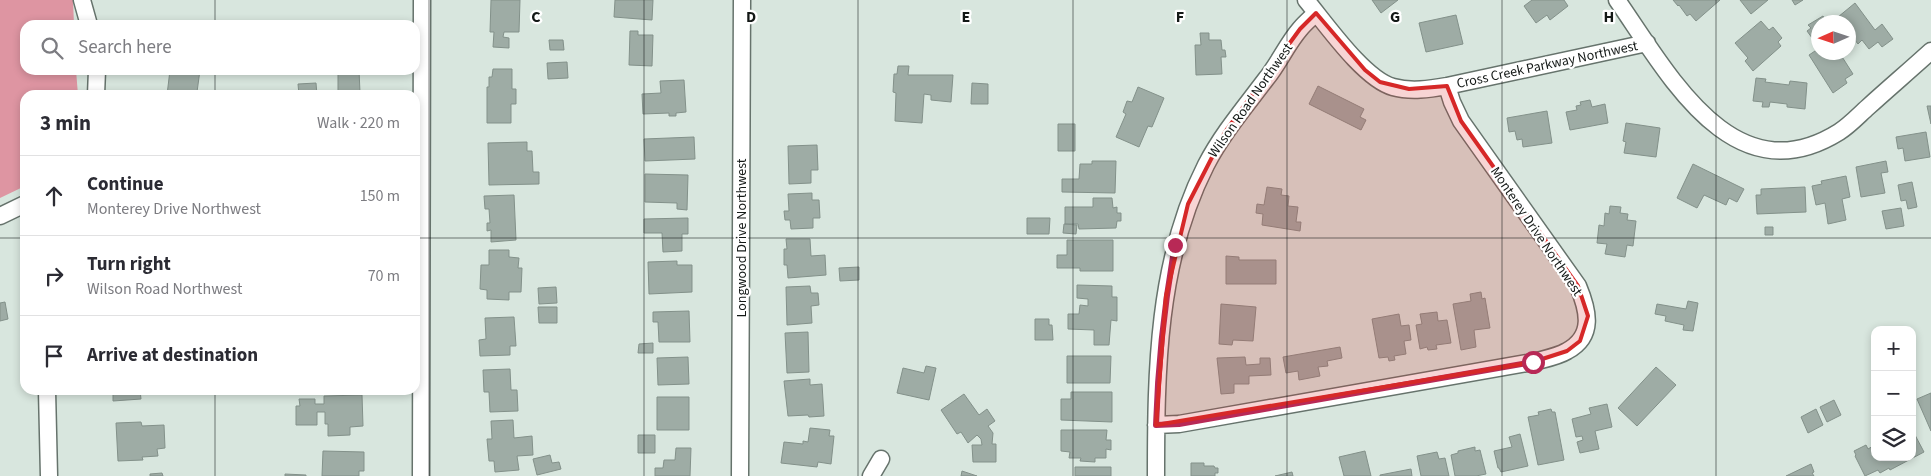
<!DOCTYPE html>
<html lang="en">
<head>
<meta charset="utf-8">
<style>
	body { margin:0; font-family:"Source Sans 3",sans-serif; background:#f7f7f7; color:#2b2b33 }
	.controls { position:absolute; right:15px; bottom:15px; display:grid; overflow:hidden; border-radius:10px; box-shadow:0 2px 8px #0003 }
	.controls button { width:45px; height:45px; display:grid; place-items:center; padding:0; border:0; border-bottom:1px solid #e1e1e2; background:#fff; color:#2b2b33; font:25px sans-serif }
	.compass { position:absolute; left:1811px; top:15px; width:45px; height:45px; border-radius:50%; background:#fff; box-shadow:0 2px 8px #0003; rotate:267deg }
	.stop { position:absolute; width:15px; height:15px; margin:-11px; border:4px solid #b82956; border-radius:50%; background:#fff }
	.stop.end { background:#b82956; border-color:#fff; box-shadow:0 1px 5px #0008 }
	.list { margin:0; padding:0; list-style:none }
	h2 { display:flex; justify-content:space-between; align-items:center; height:65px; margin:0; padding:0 20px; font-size:21px }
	h2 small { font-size:16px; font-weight:400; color:#7c7c81 }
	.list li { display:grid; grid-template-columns:32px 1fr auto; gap:15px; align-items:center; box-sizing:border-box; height:80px; padding:0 20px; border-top:1px solid #e1e1e2 }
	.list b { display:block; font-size:19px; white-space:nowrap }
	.list p { margin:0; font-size:16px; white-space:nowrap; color:#7c7c81 }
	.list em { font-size:16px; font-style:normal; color:#7c7c81 }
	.icon { flex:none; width:28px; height:28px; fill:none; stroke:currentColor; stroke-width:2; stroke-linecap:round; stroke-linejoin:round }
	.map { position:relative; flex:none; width:1931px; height:476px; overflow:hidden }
	.search { position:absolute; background:#fff; box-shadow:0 2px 8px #0003; left:20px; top:20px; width:400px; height:55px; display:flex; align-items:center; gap:12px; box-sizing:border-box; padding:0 18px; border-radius:15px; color:#7c7c81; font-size:19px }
	.panel { position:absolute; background:#fff; box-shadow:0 2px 8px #0003; left:20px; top:90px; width:400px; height:305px; border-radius:15px }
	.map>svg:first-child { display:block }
</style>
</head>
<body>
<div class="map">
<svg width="1931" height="476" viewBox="0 0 1931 476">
	<rect width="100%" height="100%" fill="#d8e6de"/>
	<path fill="#de95a2" d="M0,0H73L74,25H25V70H76L78,95H25V186L0,198Z"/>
	<path fill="#9eaca5" stroke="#83918a" d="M491,0H520L519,32H504L503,37L509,38V48L493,47L494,32H490Z
		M615,0H653L652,20L614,17Z
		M1372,0H1398L1381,13Z
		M1532,0H1564L1568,6L1550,20L1547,15L1536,23L1524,6Z
		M1673,0H1720L1696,21L1690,14L1687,16L1679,5L1678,6Z
		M1740,0H1768L1751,14Z
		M1792,0H1803L1795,5Z
		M1855,3L1875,30L1882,24L1893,39L1882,47L1878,42L1869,49L1862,40L1858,44L1848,31V22H1842L1838,17Z
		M1456,15L1463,44L1426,52L1419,23Z
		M1823,16L1827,22H1818V40L1815,42L1807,31L1811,28L1808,25Z
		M1761,21L1769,30L1773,27L1782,38L1778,42L1781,46L1753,71L1745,61L1748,58L1735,43Z
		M630,31H638V35H653L652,66L629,65Z
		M1200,33H1209V40H1221L1222,50H1225L1226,57H1221L1222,74L1196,75L1195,45H1201Z
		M549,40H563L564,50H550Z
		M1818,49V52H1839L1853,74L1845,79L1847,83L1833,93L1809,55Z
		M567,62L568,78L548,79L547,63Z
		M898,66H909L908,75H953L951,102L931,100V95L924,94L922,123L895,121L896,93L893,92L894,74H897Z
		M493,69H512V89H516V104H511V123H487V87H489V77H492Z
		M170,70H200L197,92L192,91L191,95H167Z
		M338,70H359L360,93H338Z
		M1756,78L1766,79L1765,82L1789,85L1790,81L1807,83L1805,109L1787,107V104L1770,102L1769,107H1762L1763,102L1753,101Z
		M684,80L686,112L676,113V116H669V113L643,114L642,94L661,93L660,81Z
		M316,83L317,95H299L298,84Z
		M972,83L988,84V104H971Z
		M1318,86L1364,109L1360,117L1366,120L1361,130L1309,104Z
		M1138,87L1164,98L1152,127L1148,126L1139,147L1116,137L1126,114L1123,112L1127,101L1132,102Z
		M1590,100L1592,107L1605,104L1608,123L1570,130L1566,112L1577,110L1576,106L1581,105L1580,102Z
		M1927,106H1931V124Z
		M1547,111L1552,143L1523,147L1522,139L1517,140L1515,131L1509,132L1507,118Z
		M1626,123L1660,128L1656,157L1624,153L1626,142L1623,141Z
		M1058,124H1075V151H1058Z
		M1926,132L1930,157L1905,161L1903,148L1898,149L1896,137Z
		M694,137L695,159L645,161L644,139Z
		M527,142V151H532L533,172H539V184L489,185L488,143Z
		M817,145L818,170H811V183L789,184L788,146Z
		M1092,161H1116L1115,193L1062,192V179H1079L1080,164H1092Z
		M1886,161L1888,172L1881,173L1885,193L1861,197L1856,167Z
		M1693,164L1744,189L1737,202L1729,198L1726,205L1704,195L1697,208L1677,198Z
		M645,174L688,175L687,210L677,209V203L645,202Z
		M1846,176L1850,197L1842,199L1846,220L1828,224L1825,203L1816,205L1812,186L1822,184L1821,181Z
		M1912,182L1917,207L1908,209L1906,200L1901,201L1898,185Z
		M1267,187L1282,189L1281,195L1289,196L1288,206L1298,207L1296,222H1301L1300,231L1262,225L1263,214L1256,213L1257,204L1264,205Z
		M1805,187L1806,212L1757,214L1756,195H1761V189Z
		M812,193V200H819L820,218H813V228L791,229L790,220H785L784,211H789L788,194Z
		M514,195L516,240L491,242V230L487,231V223H490L489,209H485L484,196Z
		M1093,198H1112L1113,208L1117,207V213H1121V221H1117L1116,228L1079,229L1078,224H1065V207H1093Z
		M1610,206L1621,207L1620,213L1628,214L1627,220L1636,221L1633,246L1627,245L1625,257L1605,254L1607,244L1597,243L1599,225L1604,226L1605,213L1609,214Z
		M1901,208L1904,226L1886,229L1882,211Z
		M688,218V234H682V251L663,252L662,233H644V219Z
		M1027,218H1050L1049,234H1027Z
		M1064,224L1077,225L1076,234L1063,233Z
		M1765,227H1773V235H1765Z
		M786,239H810L811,256L825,255L826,275L788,278L787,265H784V249H787Z
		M1067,240H1113V271H1080V268H1057V255H1067Z
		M489,250H509V257L519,258L518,268H522L521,292H509V300L487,299V290L480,289L481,265H489Z
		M1226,256L1239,257V260H1276V284H1226Z
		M677,261V265H692V292L649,294L648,262Z
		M859,267V280L840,281L839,268Z
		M1077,285L1112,286V297H1117V321L1111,320L1109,345H1094V330L1068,329V314H1079L1080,305L1088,306V299L1077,298Z
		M810,286L811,293H818L819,305L811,306L812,323L787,325L786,287Z
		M556,287L557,303L539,304L538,288Z
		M1481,292L1482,299L1485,298L1490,328L1474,330L1476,347L1461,350L1453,304L1471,301L1470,294Z
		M1688,301L1698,303L1693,331L1683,330L1684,325L1665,321L1666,316L1655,314L1657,304L1686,309Z
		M5,302L8,319L0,321V303Z
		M1221,304L1256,307L1253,341L1233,340L1232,345L1219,344Z
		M538,307H557V323H539Z
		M689,311L690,342H659L658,322H653V312Z
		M1437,312L1438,321L1447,320L1451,343L1436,345L1437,349L1428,350L1427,347L1420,349L1416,325L1422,324L1420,314Z
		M1399,314L1401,326L1409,325L1411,340L1404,341L1406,354L1394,356L1395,360L1389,361L1388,357L1379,358L1372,319Z
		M514,317L516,346H510V355L480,356L479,340L486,339L485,318Z
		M1035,319H1049V325H1052L1053,340H1035Z
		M808,332L809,372L787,373L785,333Z
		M653,343V353H638L639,344Z
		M1340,347L1342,358L1327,361L1328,366L1318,367L1320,376L1299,380L1298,371L1286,373L1283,357Z
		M1067,356H1111L1110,383H1067Z
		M688,357L689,384L658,385L657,358Z
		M1245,357L1246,365L1260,364V358H1270L1271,375L1249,376V384H1234V393L1221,394L1217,358Z
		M926,366L936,368L929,400L897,393L903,368L924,373Z
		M1656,367L1676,385L1637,426L1618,408Z
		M510,369L511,390H517L518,411L490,412L489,392H484L483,370Z
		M810,379V385L822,384L824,416L809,417L808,415L788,416L784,381Z
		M109,390H140L141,399L113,401V392H109Z
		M1071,392H1112V422L1061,420V399H1071Z
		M1931,393V431L1917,399Z
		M964,394L979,415L987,409L995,421L988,426L993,433L992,444H996V462H973L972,445H982L981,439L977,435L968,443L961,432L957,434L941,410Z
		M362,395L363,426L350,427V435L328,436V424H325V412H317V425H296V406H300L299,399H315V404H324V396Z
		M657,397H689V430H657Z
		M1834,400L1841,415L1827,422L1820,407Z
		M1607,404L1612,427L1595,431L1599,449L1580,453L1577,442L1583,440L1582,436L1576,437L1572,419L1591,414L1589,408Z
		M1551,409L1552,412H1555L1564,460L1538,465L1528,417L1539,415L1538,412Z
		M1816,409L1823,425L1808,433L1801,417Z
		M513,420L514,438L532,436L533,455L517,456L519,470L495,472L494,461H489L487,439H492L491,421Z
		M141,422L142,426L164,425L165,448L157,449L158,456L142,457L143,460L118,461L116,423Z
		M810,428L830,430L829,436H834L831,464L818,462L817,467L781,463L784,442L803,444V441L808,442Z
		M1061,430H1107L1106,440H1111V450L1106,449V458H1095V462L1080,461L1081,458H1069L1070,452L1061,451Z
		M1520,434L1528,466L1501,472L1499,468H1498L1494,451L1512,447L1509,437Z
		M638,435H655V453H638Z
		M1915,435L1924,452L1890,470L1889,468L1880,473L1878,470L1865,476L1855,456L1856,455L1854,451L1866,445L1868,449L1875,445V457H1912V436Z
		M1475,447V451L1480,450L1486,474L1476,476H1455L1451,455L1458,453V451Z
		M676,448H691L690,476H655V468H663L664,460H675Z
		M323,451L364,452V471H359V476H322Z
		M1365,451L1371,476H1344L1339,457Z
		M1437,452L1439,459L1445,458L1449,476H1421L1417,456Z
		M550,455L552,463L559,462L561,469L537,475L533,459Z
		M1191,463H1204V466H1214L1215,468H1218V473H1215V476H1191Z
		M1811,464L1814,472L1812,473L1814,476H1786Z
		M1075,467H1111V476H1075Z
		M1411,469L1412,476H1380V475Z
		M962,471L977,476H961Z
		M1292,472L1293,476H1275Z
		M162,473L163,476H150V474Z
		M285,474L306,475V476H285Z"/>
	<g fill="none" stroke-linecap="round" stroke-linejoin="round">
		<g stroke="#66736c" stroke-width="19">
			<path id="street" d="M82,0L89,25
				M1306,0C1326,24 1364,79 1393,87C1411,92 1430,89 1447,86L1647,43
				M1617,0C1668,73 1733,198 1839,132C1850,125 1859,115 1868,107C1889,88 1910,70 1931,51
				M96,95L97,70
				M0,216L25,204
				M47,390L49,476
				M1156,425L1179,424L1533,362C1544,359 1557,357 1567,351C1595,336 1588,310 1578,286L1461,121L1452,102L1447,86
				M421,476L422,0
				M740,476L742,0
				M871,476L881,459
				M1156,476C1156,371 1157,261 1206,165C1222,134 1245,107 1266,79C1279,63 1287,44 1300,29C1305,23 1311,18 1316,13"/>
		</g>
		<use href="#street" stroke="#fff" stroke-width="16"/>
	</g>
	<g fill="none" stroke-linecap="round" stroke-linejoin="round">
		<path stroke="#b82956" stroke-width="6" d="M1175,245C1164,306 1158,364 1156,425L1179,424L1533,362"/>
	</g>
	<path fill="#d62828" fill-opacity="0.2" stroke="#d62828" stroke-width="4" stroke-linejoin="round" d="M1316,13L1365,70L1380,82L1409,89L1447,86L1461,121L1578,286L1588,316L1580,341L1567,351L1533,362L1156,425L1166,296L1188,204L1225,132L1300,29Z"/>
	<path fill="none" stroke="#131816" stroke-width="1" stroke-opacity="0.55" d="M215,0V25M429,0V476M644,0V476M858,0V476M1073,0V476M1287,0V476M1502,0V476M1716,0V476M215,70V95M0,238H25M415,238H1931M215,390V476"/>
	<g text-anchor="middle" stroke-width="4.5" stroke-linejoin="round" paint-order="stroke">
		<g font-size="14" fill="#131816" stroke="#fff">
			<text transform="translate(1547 64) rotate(-12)" y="5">Cross Creek Parkway Northwest</text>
			<text transform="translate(1250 100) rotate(-55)" y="5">Wilson Road Northwest</text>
			<text transform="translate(1537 231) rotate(56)" y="5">Monterey Drive Northwest</text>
			<text transform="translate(741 238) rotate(-90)" y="5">Longwood Drive Northwest</text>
		</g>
	</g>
	<g font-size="16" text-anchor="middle" font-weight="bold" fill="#131816" stroke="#fff" stroke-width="4.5" stroke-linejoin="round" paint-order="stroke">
		<text x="536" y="22">C</text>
		<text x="751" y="22">D</text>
		<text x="966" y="22">E</text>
		<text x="1180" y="22">F</text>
		<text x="1395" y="22">G</text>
		<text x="1609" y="22">H</text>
	</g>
</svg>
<div class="controls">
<button>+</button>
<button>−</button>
<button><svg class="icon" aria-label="layers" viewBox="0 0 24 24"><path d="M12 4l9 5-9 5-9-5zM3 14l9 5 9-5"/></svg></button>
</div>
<svg class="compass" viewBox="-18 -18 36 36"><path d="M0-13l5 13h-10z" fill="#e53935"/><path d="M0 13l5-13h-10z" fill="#7c7c81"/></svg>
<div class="stop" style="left:1533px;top:362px"></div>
<div class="stop end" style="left:1175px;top:245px"></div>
<div class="search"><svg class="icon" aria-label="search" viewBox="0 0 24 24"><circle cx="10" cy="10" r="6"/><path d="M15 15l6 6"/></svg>Search here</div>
<section class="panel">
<h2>3 min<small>Walk · 220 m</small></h2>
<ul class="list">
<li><svg class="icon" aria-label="ahead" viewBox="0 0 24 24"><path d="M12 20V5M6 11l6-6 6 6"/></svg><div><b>Continue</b><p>Monterey Drive Northwest</p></div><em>150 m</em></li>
<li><svg class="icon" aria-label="right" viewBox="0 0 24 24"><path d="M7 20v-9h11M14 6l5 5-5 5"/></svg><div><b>Turn right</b><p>Wilson Road Northwest</p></div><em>70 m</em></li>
<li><svg class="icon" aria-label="arrive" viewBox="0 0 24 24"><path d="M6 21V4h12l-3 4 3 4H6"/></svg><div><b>Arrive at destination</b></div></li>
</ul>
</section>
</div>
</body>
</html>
